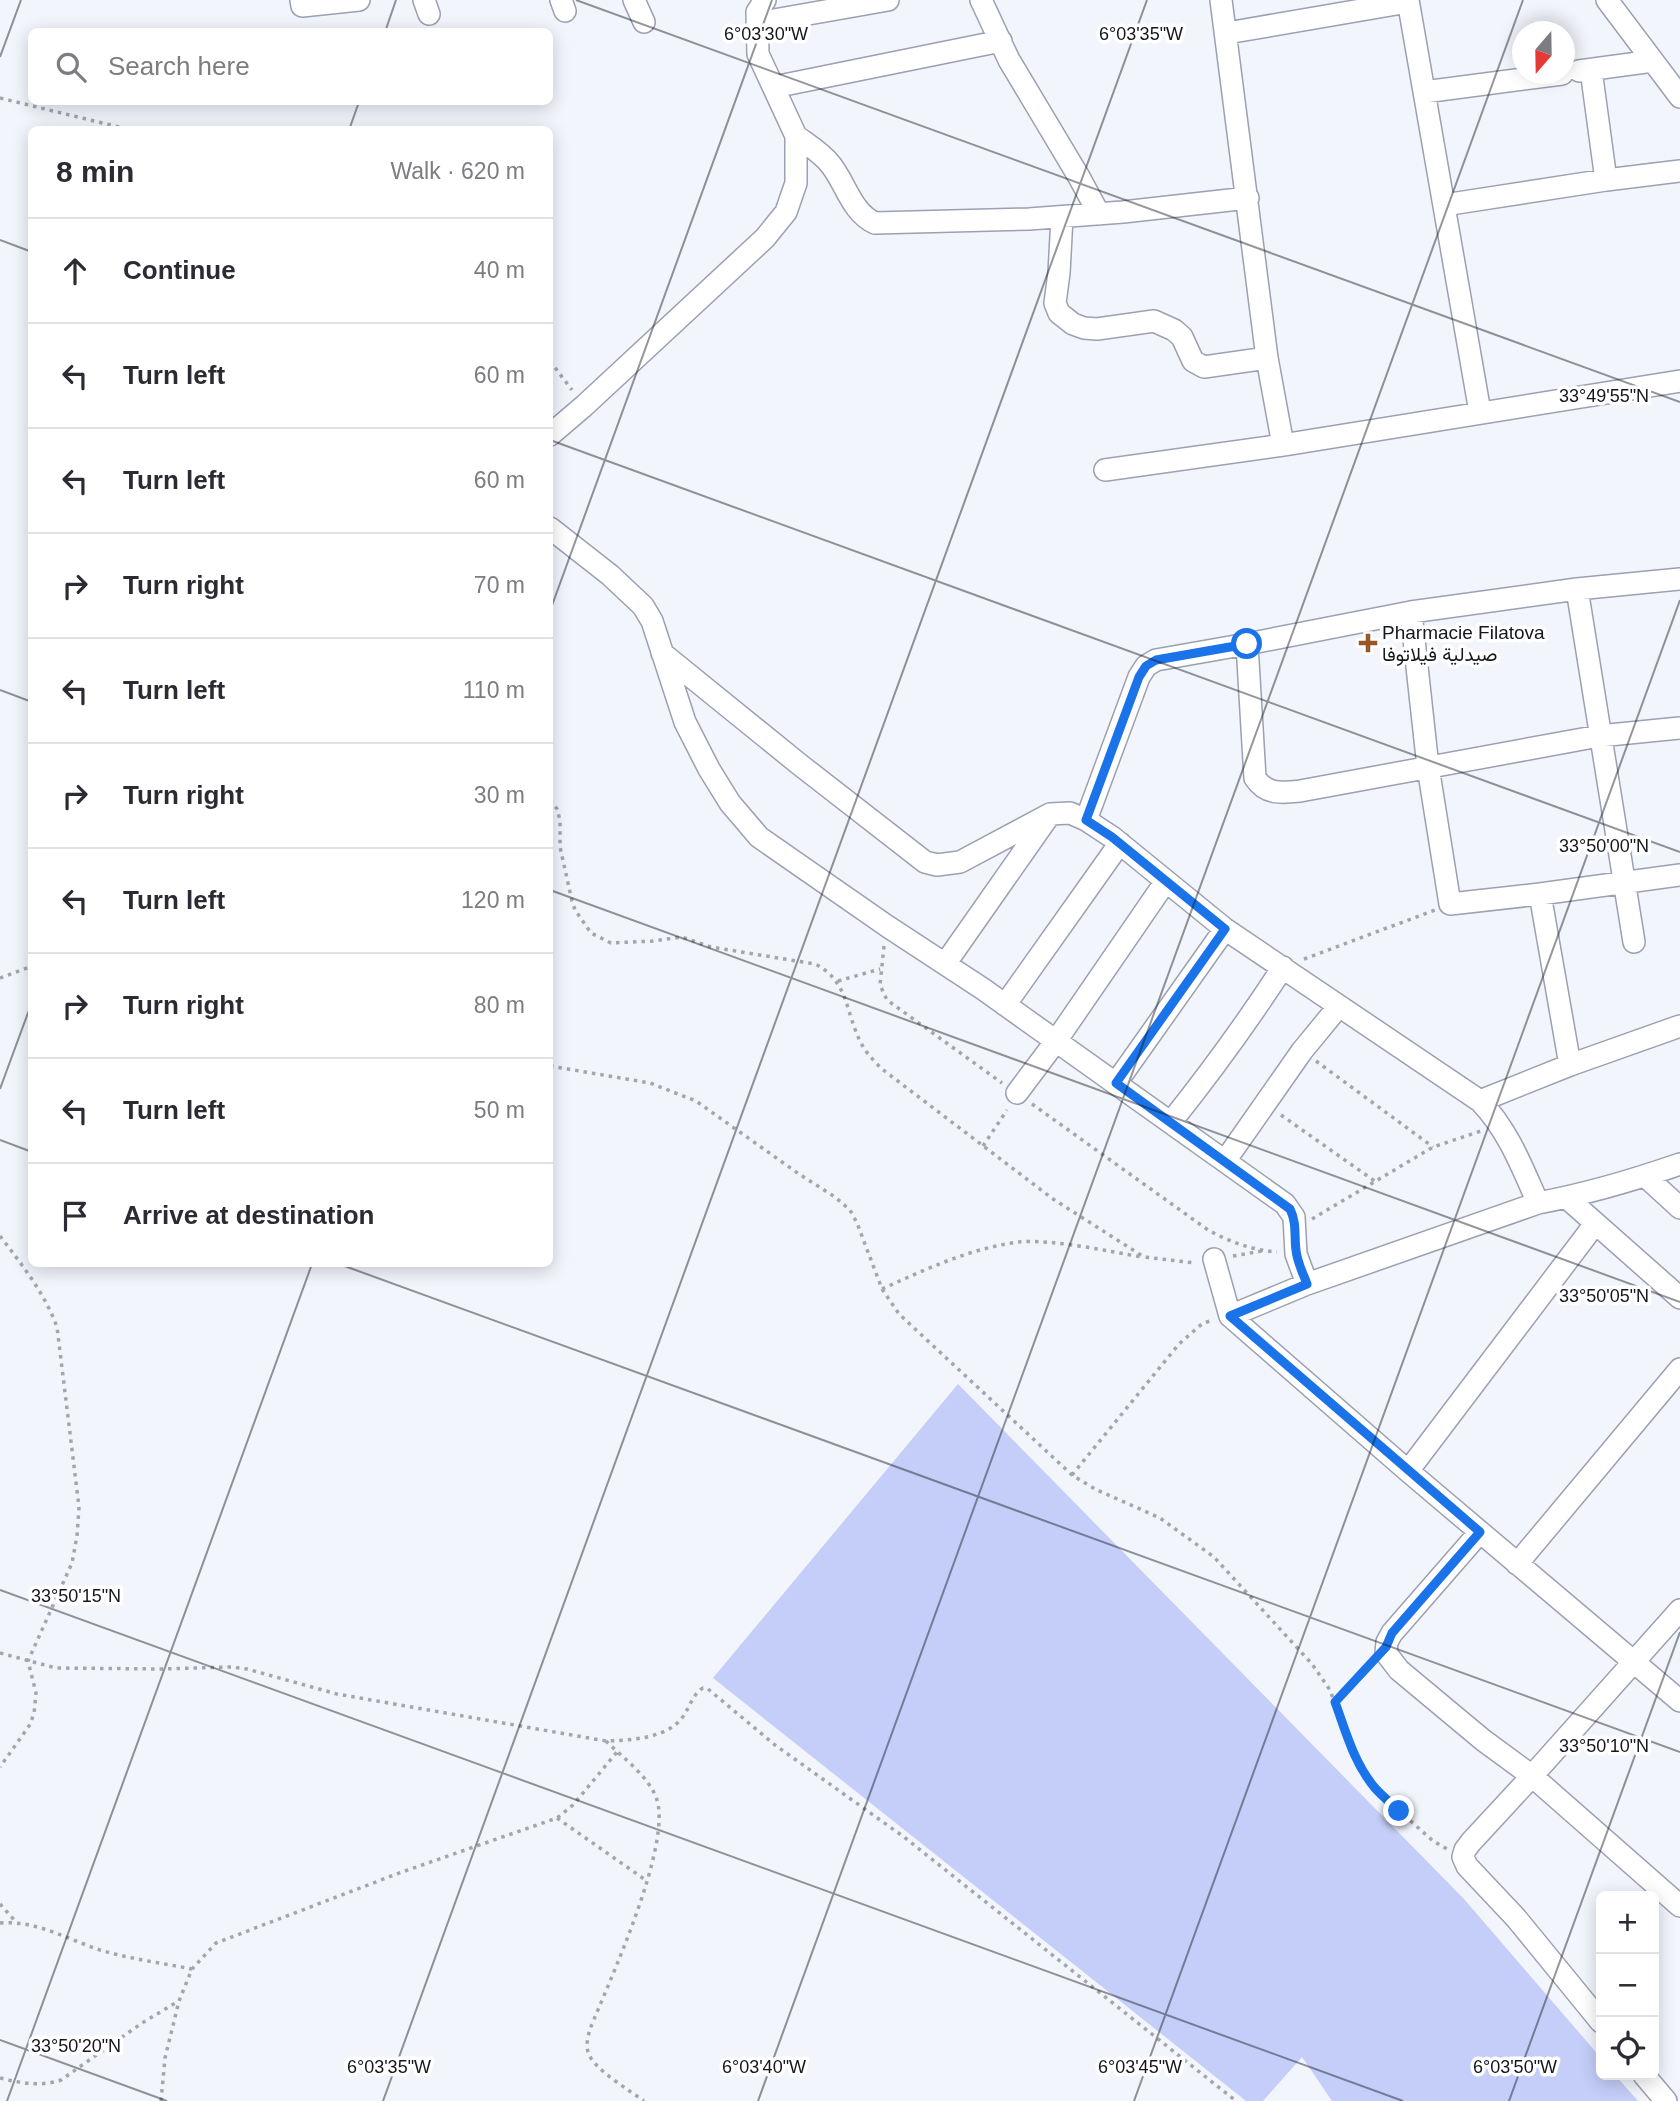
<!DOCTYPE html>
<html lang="en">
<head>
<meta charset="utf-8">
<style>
	body { margin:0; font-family:Arial,Vazirmatn,sans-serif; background:#f7f7f7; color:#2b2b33 }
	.controls { position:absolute; right:21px; bottom:21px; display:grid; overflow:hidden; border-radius:10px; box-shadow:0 4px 18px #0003 }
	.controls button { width:63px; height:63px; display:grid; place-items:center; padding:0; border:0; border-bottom:2px solid #e1e1e2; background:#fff; color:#2b2b33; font:35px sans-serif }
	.compass { position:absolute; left:1512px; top:21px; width:63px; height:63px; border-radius:50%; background:#fff; box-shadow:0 4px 18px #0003; rotate:200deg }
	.stop { position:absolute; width:21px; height:21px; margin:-16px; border:5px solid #1a73e8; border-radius:50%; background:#fff }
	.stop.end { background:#1a73e8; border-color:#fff; box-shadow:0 2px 7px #0008 }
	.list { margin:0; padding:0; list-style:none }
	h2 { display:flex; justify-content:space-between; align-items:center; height:91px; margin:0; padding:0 28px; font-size:30px }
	h2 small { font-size:23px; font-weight:400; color:#7c7c81 }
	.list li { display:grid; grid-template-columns:46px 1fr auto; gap:21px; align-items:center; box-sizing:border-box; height:105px; padding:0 28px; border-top:2px solid #e1e1e2 }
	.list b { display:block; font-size:26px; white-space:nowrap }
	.list em { font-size:23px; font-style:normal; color:#7c7c81 }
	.icon { flex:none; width:38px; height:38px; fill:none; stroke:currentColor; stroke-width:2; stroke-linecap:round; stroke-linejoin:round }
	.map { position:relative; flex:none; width:1680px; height:2101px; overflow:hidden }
	.search { position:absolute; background:#fff; box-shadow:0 4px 18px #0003; left:28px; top:28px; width:525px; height:77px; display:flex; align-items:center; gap:18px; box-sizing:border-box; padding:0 24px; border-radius:10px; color:#7c7c81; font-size:26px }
	.panel { position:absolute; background:#fff; box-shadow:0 4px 18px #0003; left:28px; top:126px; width:525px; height:1141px; border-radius:10px }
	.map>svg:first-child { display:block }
</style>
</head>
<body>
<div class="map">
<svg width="1680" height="2101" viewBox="0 0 1680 2101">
	<rect width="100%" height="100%" fill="#f2f5fc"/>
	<path fill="#c4cef8" d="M958,1384L1464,1899L1601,2058V2075H1615L1638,2101H1332L1302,2057L1263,2101H1246L713,1678Z"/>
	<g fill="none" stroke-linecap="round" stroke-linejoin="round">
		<g stroke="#9ba0b2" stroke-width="24">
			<path id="minor" d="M301,0L302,6L359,0
				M424,0L429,14
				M561,0L565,11
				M634,0L644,22
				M981,0L1009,60L1079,177L1099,214
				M1221,0L1267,358L1283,445
				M1408,0L1480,412
				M1607,0L1680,97
				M757,23L888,0
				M1227,33L1408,2
				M1591,70L1606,180
				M1579,71L1653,61
				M774,87L1001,41
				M1424,92L1562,74
				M796,136C808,145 822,153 831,165C846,184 852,213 875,223L1029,219L1123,212L1248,198
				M1444,205L1606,180L1680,171
				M1062,217L1059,273L1055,303L1059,313L1073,324L1084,328L1097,329L1154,321L1174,330L1182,337L1193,361L1204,367L1267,358
				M550,435L584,406L765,238L786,212L796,183V136L758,54L757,12L765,0
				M1105,470L1283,445L1680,381
				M550,528L610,575L643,606L652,621L685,722L709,769L730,803L759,837L887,926L983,989L1285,1204L1294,1217L1296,1254L1307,1284
				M1577,589L1634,942
				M1411,612L1428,767L1450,904L1540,894L1680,875
				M1247,644L1255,778C1266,795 1282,793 1300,791L1599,736L1680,728
				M662,653L799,764L925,862L937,865L960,862L1050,814L1070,813L1086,820L1112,837L1225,929L1480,1101C1508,1130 1522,1167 1538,1203
				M1086,820L1139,677L1146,666L1156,660L1247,644L1411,612L1577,589L1680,579
				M1540,894L1570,1065
				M945,964L1048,817
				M1005,1005L1120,843
				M1116,1083L1225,929
				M1017,1093L1056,1041L1166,881
				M1480,1101L1570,1065L1680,1026
				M1171,1122C1211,1072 1248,1021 1283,967
				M1225,1161L1302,1051L1339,1006
				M1645,1176L1680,1208
				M1567,1198L1680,1298
				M1214,1259L1230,1316L1408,1471L1680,1701
				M1230,1316L1307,1284L1538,1203C1586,1194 1634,1180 1680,1164
				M1408,1471L1595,1224
				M1480,1532L1392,1633L1387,1642L1386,1653L1399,1670L1483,1740L1532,1776L1680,1906
				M1517,1564L1680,1369
				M1601,2022L1516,1918L1467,1866L1463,1857L1465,1850L1471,1842L1532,1776L1680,1610
				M1644,2075L1666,2101"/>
		</g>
		<path stroke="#a3a6ad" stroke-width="3.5" stroke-dasharray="3.5 5" stroke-linecap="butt" d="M0,98L131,130
			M550,361L572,390
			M550,800L557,809L560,820V847L572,901L575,910L591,933L611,943L653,941L682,937L711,947L815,964C849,981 845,1012 861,1043C866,1053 874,1061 882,1069L1053,1199L1144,1257L1195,1263
			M884,946L880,985L887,1000L1002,1083
			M1304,959L1435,910
			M0,978L32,966
			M838,981L880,969
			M1316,1061L1433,1147
			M550,1066L650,1083L696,1101L799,1174L835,1197L850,1210L857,1223L882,1289L899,1314L1072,1475L1095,1489L1160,1518L1214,1557L1312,1664L1330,1690L1355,1759L1376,1790L1433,1841L1447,1849
			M1032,1104L1208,1230C1230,1242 1252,1250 1277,1252
			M1281,1115L1376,1182
			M983,1146L1007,1110
			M1312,1219L1433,1147L1481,1131
			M0,1236C22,1265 44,1292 57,1327L79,1507L77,1536L72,1563L28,1661L36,1693L34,1714L29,1726L0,1767
			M1233,1256L1262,1251
			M882,1289C926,1269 971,1248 1019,1242C1054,1239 1106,1251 1142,1257
			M1072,1475L1179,1344L1203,1323L1214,1320
			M0,1653L56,1668L162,1669L231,1667L247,1669L337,1694L606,1741C630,1740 669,1739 684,1715C690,1706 693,1694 703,1688L708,1689L775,1745L904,1837L1236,2101
			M1335,1702L1372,1662
			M606,1741C622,1757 647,1775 656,1797C674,1842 609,1982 590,2029C588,2036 586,2044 588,2052C593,2069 629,2090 644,2101
			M557,1818L647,1881
			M0,1904L16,1922
			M0,1923C36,1920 67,1939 100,1950C130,1959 162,1963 192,1969
			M0,2078C21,2083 40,2087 61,2080L142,2023L177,2002
			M161,2101L165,2058L179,2001L192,1969L216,1943L402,1872L557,1818L573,1805L617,1752"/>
		<use href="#minor" stroke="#fff" stroke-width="21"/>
	</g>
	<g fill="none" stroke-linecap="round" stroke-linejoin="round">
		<path stroke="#1a73e8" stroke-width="9" d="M1247,644L1156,660L1146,666L1139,677L1086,820L1112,837L1225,929L1116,1083L1290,1209C1297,1223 1294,1236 1296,1250C1297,1262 1303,1273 1307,1284L1230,1316L1480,1532L1392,1633L1386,1647L1335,1702C1346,1732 1354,1763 1375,1788C1382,1796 1391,1803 1399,1811"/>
	</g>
	<path fill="none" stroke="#15171d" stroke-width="2" stroke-opacity="0.45" d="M576,0L1680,402M385,32L396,0M0,57L21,0M349,130L359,102M0,240L32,252M550,440L1680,852M550,611L772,0M0,690L32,702M550,890L1680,1302M0,1089L32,1002M0,1140L32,1152M339,1264L1680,1752M0,1590L1403,2101M0,2040L167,2101M7,2101L312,1264M383,2101L1147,0M758,2101L1523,0M1134,2101L1680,600M1509,2101L1680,1632"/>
	<path fill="#995627" stroke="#fff" stroke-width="2.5" d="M1364.5 632.5h7v7h7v7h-7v7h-7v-7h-7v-7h7z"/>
	<g text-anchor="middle" stroke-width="7" stroke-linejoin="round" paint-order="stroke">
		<g font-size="19" fill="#15171d" stroke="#fff" text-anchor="start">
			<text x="1382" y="639">Pharmacie Filatova<tspan x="1382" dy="22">صيدلية فيلاتوفا</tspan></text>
		</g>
	</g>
	<g font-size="18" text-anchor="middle" fill="#15171d" stroke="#fff" stroke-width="7" stroke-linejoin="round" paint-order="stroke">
		<text x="766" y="40">6°03'30"W</text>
		<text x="1141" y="40">6°03'35"W</text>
		<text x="1604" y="402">33°49'55"N</text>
		<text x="1604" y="852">33°50'00"N</text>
		<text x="1604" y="1302">33°50'05"N</text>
		<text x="76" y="1602">33°50'15"N</text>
		<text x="1604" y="1752">33°50'10"N</text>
		<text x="76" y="2052">33°50'20"N</text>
		<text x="389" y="2073">6°03'35"W</text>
		<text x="764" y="2073">6°03'40"W</text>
		<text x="1140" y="2073">6°03'45"W</text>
		<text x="1515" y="2073">6°03'50"W</text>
	</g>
</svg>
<div class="controls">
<button>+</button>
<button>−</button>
<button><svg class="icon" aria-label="locate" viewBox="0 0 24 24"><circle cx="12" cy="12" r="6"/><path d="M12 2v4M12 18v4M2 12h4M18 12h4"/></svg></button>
</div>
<svg class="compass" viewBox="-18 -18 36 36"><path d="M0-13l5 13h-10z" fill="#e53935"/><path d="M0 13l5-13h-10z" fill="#7c7c81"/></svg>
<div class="stop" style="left:1247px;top:644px"></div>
<div class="stop end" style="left:1399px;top:1811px"></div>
<div class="search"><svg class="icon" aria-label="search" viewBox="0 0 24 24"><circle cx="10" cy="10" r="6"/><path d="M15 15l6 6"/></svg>Search here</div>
<section class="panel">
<h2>8 min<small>Walk · 620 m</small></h2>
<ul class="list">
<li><svg class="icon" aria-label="ahead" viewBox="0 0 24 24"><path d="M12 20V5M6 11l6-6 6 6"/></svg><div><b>Continue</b></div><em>40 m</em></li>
<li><svg class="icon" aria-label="left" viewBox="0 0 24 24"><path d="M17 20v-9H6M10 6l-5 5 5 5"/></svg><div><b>Turn left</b></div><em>60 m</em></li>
<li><svg class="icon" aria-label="left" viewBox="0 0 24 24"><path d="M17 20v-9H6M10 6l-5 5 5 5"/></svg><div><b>Turn left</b></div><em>60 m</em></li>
<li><svg class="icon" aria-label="right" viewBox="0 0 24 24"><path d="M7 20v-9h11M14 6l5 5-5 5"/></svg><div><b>Turn right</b></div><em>70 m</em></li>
<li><svg class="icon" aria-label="left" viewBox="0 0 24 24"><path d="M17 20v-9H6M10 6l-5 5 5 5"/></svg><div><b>Turn left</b></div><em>110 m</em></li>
<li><svg class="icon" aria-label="right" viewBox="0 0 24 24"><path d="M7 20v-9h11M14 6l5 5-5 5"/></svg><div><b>Turn right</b></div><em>30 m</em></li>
<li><svg class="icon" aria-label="left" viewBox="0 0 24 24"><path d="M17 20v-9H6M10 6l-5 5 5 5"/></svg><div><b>Turn left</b></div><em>120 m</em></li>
<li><svg class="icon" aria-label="right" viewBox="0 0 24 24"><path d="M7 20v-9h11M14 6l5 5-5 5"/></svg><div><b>Turn right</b></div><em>80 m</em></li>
<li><svg class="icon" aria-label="left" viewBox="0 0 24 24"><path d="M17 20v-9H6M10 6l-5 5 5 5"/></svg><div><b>Turn left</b></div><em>50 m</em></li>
<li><svg class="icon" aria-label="arrive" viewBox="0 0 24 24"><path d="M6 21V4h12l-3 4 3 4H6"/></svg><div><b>Arrive at destination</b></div></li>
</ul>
</section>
</div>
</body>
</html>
